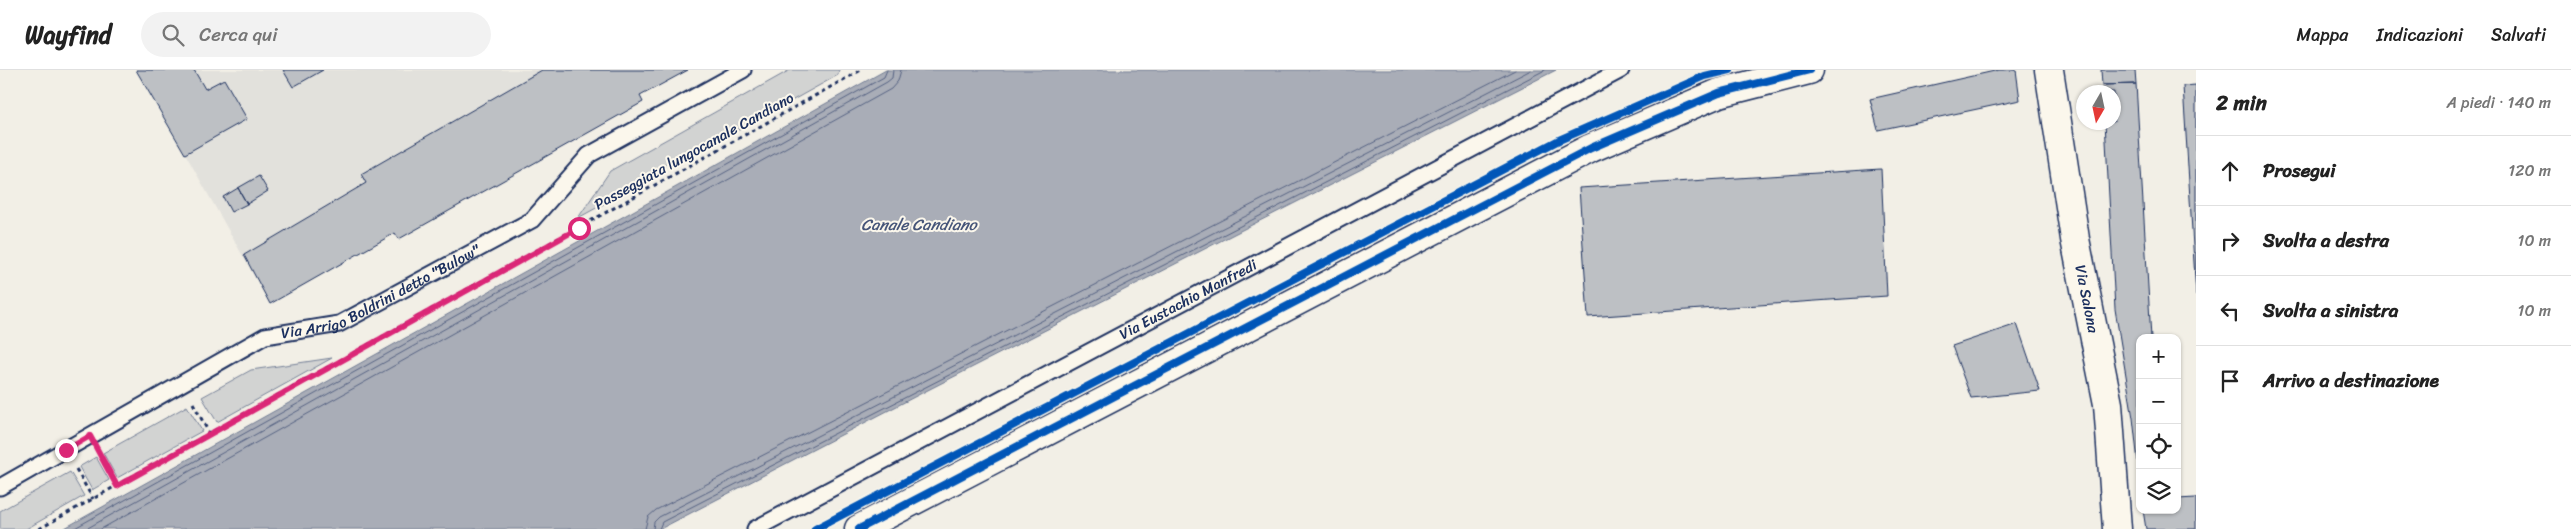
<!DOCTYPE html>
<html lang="it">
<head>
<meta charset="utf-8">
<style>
	body { margin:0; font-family:Sriracha,sans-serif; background:#f2f2f2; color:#222 }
	.controls { position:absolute; right:15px; bottom:15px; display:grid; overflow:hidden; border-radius:10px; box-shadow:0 1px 4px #0004 }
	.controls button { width:45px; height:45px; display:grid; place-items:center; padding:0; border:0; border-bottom:1px solid #e0e0e0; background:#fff; color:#222; font:25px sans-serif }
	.compass { position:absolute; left:2076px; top:15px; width:45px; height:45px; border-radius:50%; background:#fff; box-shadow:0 1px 4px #0004; rotate:189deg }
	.stop { position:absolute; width:15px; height:15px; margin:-11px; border:4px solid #db2777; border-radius:50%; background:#fff }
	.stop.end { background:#db2777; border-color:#fff; box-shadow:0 1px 5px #0008 }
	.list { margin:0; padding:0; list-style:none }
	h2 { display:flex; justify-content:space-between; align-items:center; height:65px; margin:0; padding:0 20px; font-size:21px }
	h2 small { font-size:16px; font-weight:400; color:#767676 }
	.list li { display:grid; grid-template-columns:32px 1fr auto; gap:15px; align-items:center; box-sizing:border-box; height:70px; padding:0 20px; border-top:1px solid #e0e0e0 }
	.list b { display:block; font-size:19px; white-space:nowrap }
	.list em { font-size:16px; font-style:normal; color:#767676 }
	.icon { flex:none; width:28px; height:28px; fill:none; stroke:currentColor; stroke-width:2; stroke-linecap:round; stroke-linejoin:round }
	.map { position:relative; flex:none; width:2196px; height:459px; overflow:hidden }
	header { display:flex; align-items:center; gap:30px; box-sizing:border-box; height:70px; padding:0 25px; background:#fff; border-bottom:1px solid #e0e0e0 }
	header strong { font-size:24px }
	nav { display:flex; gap:28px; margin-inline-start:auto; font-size:18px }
	.search { width:350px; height:45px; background:#f2f2f2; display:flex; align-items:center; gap:12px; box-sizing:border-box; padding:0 18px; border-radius:28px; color:#767676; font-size:19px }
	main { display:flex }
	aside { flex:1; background:#fff }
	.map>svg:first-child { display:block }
</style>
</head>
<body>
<header>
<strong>Wayfind</strong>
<div class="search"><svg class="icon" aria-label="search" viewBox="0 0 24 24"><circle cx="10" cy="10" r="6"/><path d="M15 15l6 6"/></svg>Cerca qui</div>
<nav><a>Mappa</a><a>Indicazioni</a><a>Salvati</a></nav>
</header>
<main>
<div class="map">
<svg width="2196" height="459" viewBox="0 0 2196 459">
	<rect width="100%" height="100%" fill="#f2efe6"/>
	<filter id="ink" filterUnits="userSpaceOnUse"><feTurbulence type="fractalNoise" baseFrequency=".02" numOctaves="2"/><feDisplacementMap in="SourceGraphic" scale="10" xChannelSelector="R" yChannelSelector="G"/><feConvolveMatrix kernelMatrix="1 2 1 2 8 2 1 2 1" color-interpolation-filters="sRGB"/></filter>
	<g filter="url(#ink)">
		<path fill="#e2e1dc" d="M138,0H688L640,26L643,32L399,169L394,163L270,234Z"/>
		<path fill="#d2d3d2" stroke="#768198" d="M790,0H839L838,5L739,60L730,58L715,67L713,73L688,87L681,86L665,94L662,102L578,148L610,101Z
			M332,288L217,352L202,327L251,300Z
			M187,336L202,361L117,408L103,383Z
			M96,387L109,410L92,420L79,397Z
			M70,402L84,426L26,459H0V441Z"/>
		<path fill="#a9adb7" stroke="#707b93" d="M886,0H1556L920,324L660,459H63Z"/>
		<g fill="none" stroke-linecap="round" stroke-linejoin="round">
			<path stroke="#546182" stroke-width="1" d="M73,459L884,7L887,0
				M86,459L887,12L892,8L893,0
				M101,459L891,19L898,11L901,0
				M645,459L648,447L656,440L1515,0
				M653,459L654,452L659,447L1531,0
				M659,459L662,452L1545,0"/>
		</g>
		<path fill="#bdc0c4" stroke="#1b2f5e" d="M136,0H194L205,19L224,9L247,49L185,84Z
			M283,0H323L293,17Z
			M542,0H688L640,26L643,32L399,169L395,163L270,234L244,185L366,113L361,104Z
			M1999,0H2016L2020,30L1878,60L1870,29Z
			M2101,0H2135L2136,14L2102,15Z
			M2136,14L2151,268H2140V410L2133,348L2115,239L2105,52H2114V22H2103L2102,15Z
			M2196,15V225L2183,16Z
			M1881,99L1887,226L1588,247L1579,118Z
			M259,106L268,121L247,134L238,118Z
			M238,118L247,134L231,142L223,127Z
			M2017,254L2040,321L1971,328L1952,276Z
			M2196,428V459H2146L2143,440H2177V429Z"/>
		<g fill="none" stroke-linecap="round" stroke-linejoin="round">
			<g stroke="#1b2f5e" stroke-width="19">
				<g id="lane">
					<path id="s1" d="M0,417L265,266L339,254L532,150L589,85L743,0"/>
					<path id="s2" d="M755,459L1621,0"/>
				</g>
			</g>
			<g stroke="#1b2f5e" stroke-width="31">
				<g id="secondary">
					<path id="s3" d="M2049,0L2075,169L2108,334L2117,459"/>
					<path d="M859,459L1591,78L1719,23L1809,0"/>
				</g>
			</g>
			<path stroke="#1b2f5e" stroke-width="3" stroke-dasharray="4 4" stroke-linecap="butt" d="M193,333L209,363
				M100,385L117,415
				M76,399L93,429
				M39,459L861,0"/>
			<use href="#lane" stroke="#fbf7ec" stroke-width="15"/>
			<use href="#secondary" stroke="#fbf7ec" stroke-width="28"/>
			<g stroke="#fbf7ec" stroke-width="11">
				<path id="cycleway" d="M815,459L1559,70L1705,6L1730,0
					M859,459L1591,78L1719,23L1809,0"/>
			</g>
			<use href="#cycleway" stroke="#0057b8" stroke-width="8"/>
		</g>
	</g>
	<g fill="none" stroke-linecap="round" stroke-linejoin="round" filter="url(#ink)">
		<path stroke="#db2777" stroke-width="6" d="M66,380L90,366L117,416L579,158"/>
	</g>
	<g text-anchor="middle" stroke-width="4" stroke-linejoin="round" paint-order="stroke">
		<g font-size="15" fill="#1b2f5e" stroke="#fbf7ec">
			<text transform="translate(694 81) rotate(-29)" y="5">Passeggiata lungocanale Candiano</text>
			<text dy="5" stroke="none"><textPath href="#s1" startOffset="430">Via Arrigo Boldrini detto "Bulow"</textPath></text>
			<text dy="5" stroke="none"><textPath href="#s2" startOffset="490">Via Eustachio Manfredi</textPath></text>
			<text dy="5" stroke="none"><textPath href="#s3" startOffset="232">Via Salona</textPath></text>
		</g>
		<g font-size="16" font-style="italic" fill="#465579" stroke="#fbf7ec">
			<text x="919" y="160">Canale Candiano</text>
		</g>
	</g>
</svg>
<div class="controls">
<button>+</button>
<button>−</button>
<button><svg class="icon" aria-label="locate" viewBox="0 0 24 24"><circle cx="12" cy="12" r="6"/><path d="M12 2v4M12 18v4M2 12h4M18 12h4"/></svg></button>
<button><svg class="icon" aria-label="layers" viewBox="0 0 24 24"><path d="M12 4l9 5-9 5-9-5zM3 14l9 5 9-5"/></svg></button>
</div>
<svg class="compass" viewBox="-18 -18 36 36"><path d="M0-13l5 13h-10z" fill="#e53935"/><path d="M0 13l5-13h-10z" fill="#767676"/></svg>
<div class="stop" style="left:579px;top:158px"></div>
<div class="stop end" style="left:66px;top:380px"></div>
</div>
<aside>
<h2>2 min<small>A piedi · 140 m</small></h2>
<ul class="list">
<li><svg class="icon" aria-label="ahead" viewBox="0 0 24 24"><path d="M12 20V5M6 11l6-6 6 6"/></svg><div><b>Prosegui</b></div><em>120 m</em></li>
<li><svg class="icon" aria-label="right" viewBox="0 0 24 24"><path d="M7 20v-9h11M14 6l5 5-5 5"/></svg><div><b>Svolta a destra</b></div><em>10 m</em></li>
<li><svg class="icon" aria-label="left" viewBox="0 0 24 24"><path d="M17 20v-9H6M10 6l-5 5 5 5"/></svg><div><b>Svolta a sinistra</b></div><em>10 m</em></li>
<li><svg class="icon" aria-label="arrive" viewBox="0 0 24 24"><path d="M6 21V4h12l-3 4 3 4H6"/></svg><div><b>Arrivo a destinazione</b></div></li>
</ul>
</aside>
</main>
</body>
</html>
